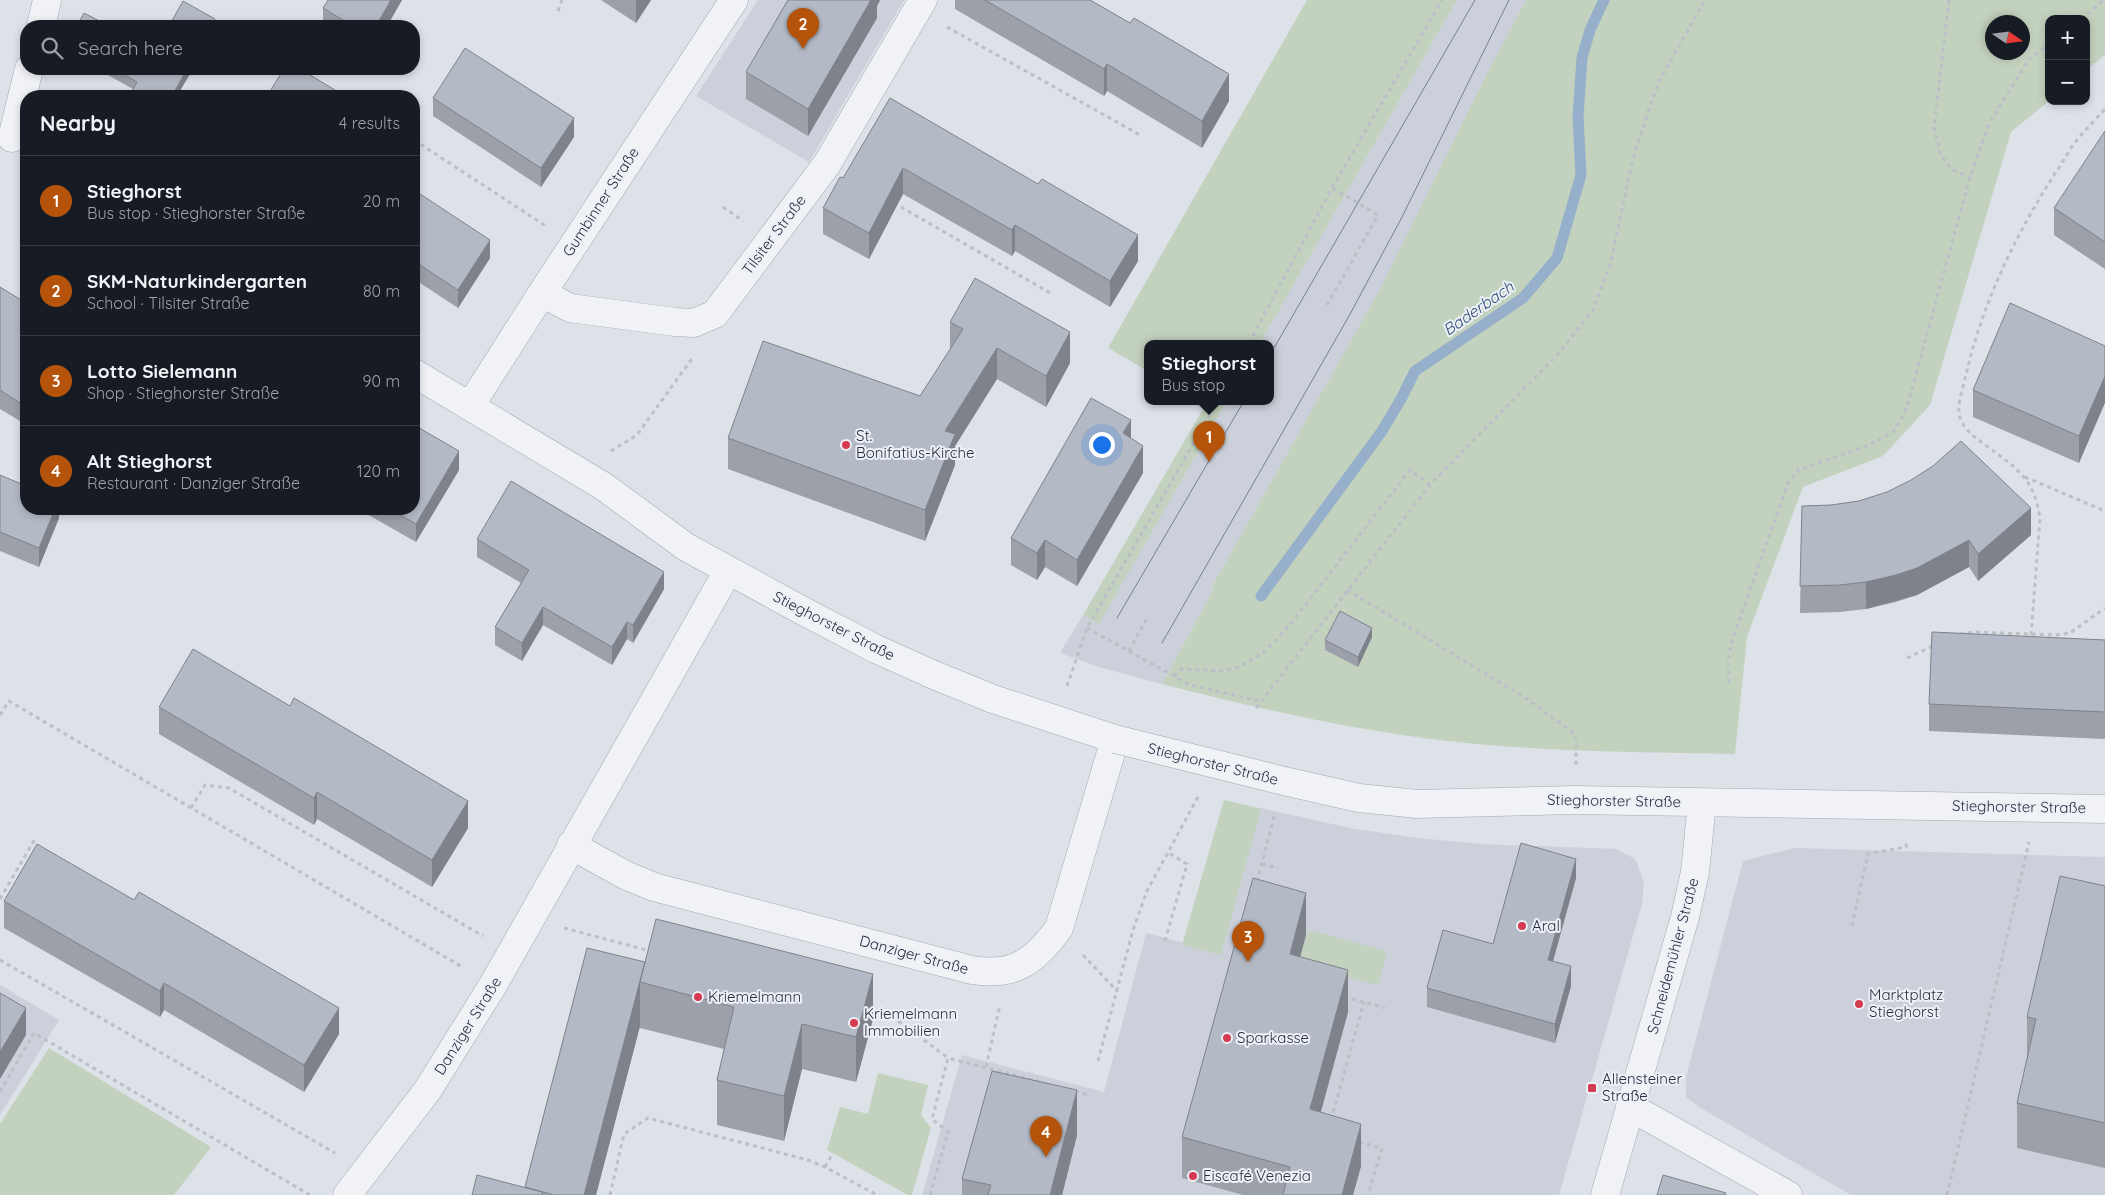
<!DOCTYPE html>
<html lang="en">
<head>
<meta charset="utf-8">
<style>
	body { margin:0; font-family:Quicksand,sans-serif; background:#20242c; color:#f1f3f6 }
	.controls { position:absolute; right:15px; top:15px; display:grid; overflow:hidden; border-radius:10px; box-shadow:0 2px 8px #0003 }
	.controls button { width:45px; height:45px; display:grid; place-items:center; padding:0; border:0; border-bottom:1px solid #363941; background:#171b24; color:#f1f3f6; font:25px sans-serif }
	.compass { position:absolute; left:1985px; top:15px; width:45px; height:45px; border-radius:50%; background:#171b24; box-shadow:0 2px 8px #0003; rotate:103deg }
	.you { position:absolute; left:1101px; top:444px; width:18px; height:18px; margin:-12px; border:4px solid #fff; border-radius:50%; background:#1a73e8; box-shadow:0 0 0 8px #1a73e833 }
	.badge { display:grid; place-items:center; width:32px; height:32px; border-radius:50%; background:#b45309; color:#fff; font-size:16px; font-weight:700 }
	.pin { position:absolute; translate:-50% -41px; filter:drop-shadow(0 1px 2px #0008) }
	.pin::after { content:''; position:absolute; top:26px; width:18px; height:15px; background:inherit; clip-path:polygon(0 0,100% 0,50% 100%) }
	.popup { position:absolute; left:1144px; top:340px; width:130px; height:65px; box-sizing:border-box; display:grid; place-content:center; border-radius:10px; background:#171b24; filter:drop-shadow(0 1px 4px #0005); font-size:16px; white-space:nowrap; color:#9ea1a6 }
	.popup b { font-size:19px; color:#f1f3f6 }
	.popup::after { content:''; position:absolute; left:50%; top:100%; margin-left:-10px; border:10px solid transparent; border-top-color:#171b24 }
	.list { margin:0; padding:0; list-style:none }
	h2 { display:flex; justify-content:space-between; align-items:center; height:65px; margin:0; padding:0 20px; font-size:21px }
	h2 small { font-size:16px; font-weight:400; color:#9ea1a6 }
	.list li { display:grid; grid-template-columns:32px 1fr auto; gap:15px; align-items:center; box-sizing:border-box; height:90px; padding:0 20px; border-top:1px solid #363941 }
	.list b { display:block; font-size:19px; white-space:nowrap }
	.list p { margin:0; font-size:16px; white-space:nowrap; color:#9ea1a6 }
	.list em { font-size:16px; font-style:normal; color:#9ea1a6 }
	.icon { flex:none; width:28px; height:28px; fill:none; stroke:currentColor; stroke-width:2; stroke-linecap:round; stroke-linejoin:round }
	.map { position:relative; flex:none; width:2105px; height:1195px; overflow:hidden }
	.search { position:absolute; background:#171b24; box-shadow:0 2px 8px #0003; left:20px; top:20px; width:400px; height:55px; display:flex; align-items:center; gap:12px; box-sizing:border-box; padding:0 18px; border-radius:20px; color:#9ea1a6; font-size:19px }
	.panel { position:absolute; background:#171b24; box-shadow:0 2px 8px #0003; left:20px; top:90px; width:400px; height:425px; border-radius:20px }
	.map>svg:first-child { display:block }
</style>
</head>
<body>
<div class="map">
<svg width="2105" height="1195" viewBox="0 0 2105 1195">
	<rect width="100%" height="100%" fill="#dde1e8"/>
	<path fill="#cbd0da" d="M758,0H904L809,162L696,96Z
		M1457,0H1526L1489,70L1379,292L1214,583L1211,594L1162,684L1102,668L1060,653L1083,615L1099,623L1227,401H1270V343H1260Z
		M1228,801L1355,829L1418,838L1480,844L1616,849L1635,859L1644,882L1642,904L1559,1195H922L962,1055L1104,1092L1146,933L1184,943Z
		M1795,848L2105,857V1195H1851L1699,1107L1686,1097V1077L1743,861Z
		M0,985L59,1020L0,1115Z"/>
	<path fill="#c3d2be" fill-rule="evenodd" d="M1307,0H1457L1260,343H1148V371L1108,348Z
		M1526,0H2105V55L2086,70V19H2049V101L2011,132L1930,405L1883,456L1803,487L1747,637L1735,754C1639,752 1543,752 1447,741C1351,730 1256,708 1162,684L1211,594L1214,583L1379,291L1489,70ZM1992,22H2022V52H1992Z
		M1200,401H1227L1099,624L1083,615L1206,404Z
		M1224,800L1261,809L1221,955L1182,945Z
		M1308,930L1387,951L1378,985L1298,964Z
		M49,1048L211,1147L174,1195H0V1124Z
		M878,1073L928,1085L921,1115L931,1128L912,1195H908L827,1150L840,1107L868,1114Z"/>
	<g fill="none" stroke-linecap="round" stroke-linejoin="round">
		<path stroke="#96afca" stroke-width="11" d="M1261,596L1382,431L1401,399L1415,371L1523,298L1557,258L1581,175L1578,117L1582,58L1590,30L1604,0"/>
		<g stroke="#a2a8b2" stroke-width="29">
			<path id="minor" d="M41,26L47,0
				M12,138L29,69
				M542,293L570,308L675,322L694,323L715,314L827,164L923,0
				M414,373L603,486L686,547L803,611L876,649L934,675L993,699L1115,739L1059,928C1035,961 1015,977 972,970L654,887L625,875L571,845
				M470,406L542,293L734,0
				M1284,781L1359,798L1417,804L1575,800L2105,809
				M1630,1107L1788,1195
				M347,1195L427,1091L493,985L728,571
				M1605,1195L1685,917L1695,872L1702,803"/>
		</g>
		<path stroke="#bbbfc6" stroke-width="3" stroke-dasharray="4 4" stroke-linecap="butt" d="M1949,0L1934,128L1941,156L1953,170L1970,177
			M558,11L562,0
			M2081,19L2104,0
			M947,27L1140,135
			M414,140L546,226
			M894,203L1052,294
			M723,207L743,221
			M1327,305L1378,215L1332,188
			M1249,343L1332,188L1442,0
			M611,451L637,435L693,357
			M2025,477L2105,511
			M1347,590L1524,697L1571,731L1576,739V766
			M1087,628L1190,685L1260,701
			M1960,634L1974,632L2056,635L2070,633L2105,608
			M2031,635L2040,519C2035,478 2015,467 1984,444C1974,437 1966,431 1961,420C1955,408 1963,388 1966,375C1982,304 2015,236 2054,175C2062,164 2068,151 2077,140C2086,129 2096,119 2105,109
			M1129,651L1146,620
			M1907,658L1933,646
			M1174,676L1182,669L1223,671L1239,667L1262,654L1289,626L1410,470L1430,485
			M1729,683L1728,660L1732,640L1788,483L1798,470L1869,445L1893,432L1903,416L1909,400L1970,177L1989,124L2029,59L2049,44
			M1067,686L1087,628L1218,401
			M1256,708L1430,485L1557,355L1593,310L1610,265L1632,163L1648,112L1659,81L1705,0
			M0,715L9,701L464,968
			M191,808L205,785L229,788L483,936
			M1262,864L1278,868
			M1257,882L1275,813
			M0,899L36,837
			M1852,926L1868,854L1906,847L1907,840
			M564,928L650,951
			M1165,941L1187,864L1167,852
			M1083,955L1117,991
			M0,960L335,1153
			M1344,997L1385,1008
			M869,1009L889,1014L948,1058
			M1098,1061L1133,930L1147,891L1199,795
			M986,1067L1000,1005
			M1075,1091L1089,1095
			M0,1092L34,1033L310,1195
			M1331,1120L1364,1002
			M1359,1142L1382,1148L1368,1195
			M825,1167L833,1153
			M610,1195L624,1134L648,1118L808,1160L825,1167L877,1195
			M930,1195L948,1132L932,1119L948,1058L1045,1083
			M1947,1195L2029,842"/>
		<use href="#minor" stroke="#f0f2f6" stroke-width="28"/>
		<path stroke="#768092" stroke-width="1" d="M1270,355L1475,0
			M1117,618L1244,401
			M1162,643L1349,316L1401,219L1509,0"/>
		<g stroke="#a2a8b2" stroke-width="29" stroke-linecap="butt">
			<path id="minor-bridge" d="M1115,739L1284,781"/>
		</g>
		<use href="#minor-bridge" stroke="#f0f2f6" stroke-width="28"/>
	</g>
	<path fill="#9ba0a9" d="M328,0H402L387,26H323V8Z
		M601,0H651L636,23Z
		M788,0H880L877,6V18L808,136L746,99V72Z
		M955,0H1090L1229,101L1202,148L1107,91L1104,96L955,9Z
		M97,69H193L133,89Z
		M433,98L574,137L541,187L433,116Z
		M890,98L1138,261L1110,307L1015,251L1012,256L903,194L869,259L823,234V208L843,178Z
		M2105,131V269L2054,235V208Z
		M414,190L490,258L458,308L414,279Z
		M0,287L26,303V417L24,416L20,421L0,409Z
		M950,322L1070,363L1046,407L997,379L955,446V465L925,541L728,469V438L920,396L950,350Z
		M2105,346L2079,463L1973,417V390Z
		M1131,438L1143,473L1077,586L1045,567L1037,580L1011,565V538Z
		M459,470L416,542L358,509H414Z
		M0,475L59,509V518L39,567L0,551Z
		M1802,506L2031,535L1978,581L1969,567L1917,595L1896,602L1866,609L1840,612L1800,613Z
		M477,539L664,589L633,643L627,639L612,665L543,625L522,661L495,645V627L521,583L477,557Z
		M1372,637L1358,667L1325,650V640Z
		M2105,640V739L1929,731V704Z
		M159,707L468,828L432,887L317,819L314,825L159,734Z
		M1576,878L1553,961L1571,986L1555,1043L1427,1007V988L1493,944Z
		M2105,886V1168L2017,1148V1103L2027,1060V1017Z
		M4,901L339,1034L304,1092L164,1010L160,1017L4,928Z
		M1306,935L1300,957L1348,1012L1321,1112L1361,1166L1353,1195H1243L1182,1178V1137Z
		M587,948L873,1019L856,1082L802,1069L784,1141L717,1125V1080L724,1049L640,1028V1026L596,1195H472L525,1188Z
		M1077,1135L1062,1195H962V1179Z"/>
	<path fill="#7e828a" d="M391,0H402L387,26H376Z
		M636,0H651L636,23Z
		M871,0H880L877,6V18L808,136V109Z
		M215,19V26H211Z
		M1107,64V91L1104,96V69Z
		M187,69H193L177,96H172Z
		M1229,74V101L1202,148V121Z
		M335,90V96H332Z
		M574,118V137L541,187V168Z
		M903,168V194L869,259V233Z
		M1015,225V251L1012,256V230Z
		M1138,235V261L1110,307V281Z
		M490,240V258L458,308V290Z
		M1070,332V363L1046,407V376Z
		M997,348V379L955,446V465L925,541V510L945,431Z
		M2105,376V403L2079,463V436Z
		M24,397V416L20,421V403Z
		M1131,420V447L1123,433Z
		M1143,446V473L1077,586V560Z
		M459,451V470L416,542V524Z
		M2031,508V535L1978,581V554Z
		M55,509H59V518L39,567V548Z
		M1045,540V567L1037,580V553Z
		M1969,540V567L1917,595L1866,609V582Z
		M664,572V589L633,643V625Z
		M543,607V625L522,661V643Z
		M627,622V639L612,665V647Z
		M1372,628V637L1358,667V657Z
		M317,792V819L314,825V798Z
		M468,801V828L432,887V860Z
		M1576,859V878L1548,979V960Z
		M1306,893V935L1290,996V954Z
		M645,962L640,982V1026L596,1195H584Z
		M1571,966V986L1555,1043V1024Z
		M1348,970V1012L1310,1151V1109Z
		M873,974V1019L856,1082V1037Z
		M164,983V1010L160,1017V991Z
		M26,1008V1035L0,1079V1052Z
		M339,1008V1034L304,1092V1065Z
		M802,1024V1069L784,1141V1096Z
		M1077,1090V1135L1062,1195H1050Z
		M1361,1124V1166L1353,1195H1342Z"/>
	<path fill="#b4bac5" stroke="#7e828a" d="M328,0H391L376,26H353L323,8Z
		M788,0H871L808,109L746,72Z
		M985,0H1090L1130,23L1134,18L1229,74L1202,121L1107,64L1104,69Z
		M183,1L215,19L211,26H169Z
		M84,13L109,26H77Z
		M465,48L574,118L541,168L433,98Z
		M114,69H187L172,96H129L137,82Z
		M284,69H300L335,90L332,96H267Z
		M890,98L1038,184L1042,179L1138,235L1110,281L1015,225L1012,230L903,168L869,233L823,208L840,177L843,178Z
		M2105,131V242L2054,208Z
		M414,190L490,240L458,290L414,261Z
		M975,278L1070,332L1046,376L997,348L945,431L955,434L925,510L728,438L763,341L920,396L963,329L950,322Z
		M0,287L26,303V399L24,397L20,403L0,390Z
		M2010,303L2105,346V376L2079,436L1973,390Z
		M1091,398L1131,420L1123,433L1143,446L1077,560L1045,540L1037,553L1011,538Z
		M414,425L459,451L416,524L390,509H414Z
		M1961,441L2031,508L1978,554L1969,540L1917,568L1896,575L1866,582L1840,585L1800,586L1802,506L1831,505L1859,501L1887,492L1911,480L1933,466Z
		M0,475L26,486V509H55L39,548L0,532Z
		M511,481L664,572L633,625L627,622L612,647L543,607L522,643L495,627L529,570L477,539Z
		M1340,611L1372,628L1358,657L1325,640Z
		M1932,632L2105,640V712L1929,704Z
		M193,649L290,706L294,698L468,801L432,860L317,792L314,798L159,707Z
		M1521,843L1576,859L1548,960L1571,966L1555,1024L1427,988L1443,930L1493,944Z
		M37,844L134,900L139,892L339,1008L304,1065L164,983L160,991L4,901Z
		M2060,876L2105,886V1123L2017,1103L2036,1019L2027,1017Z
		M1253,878L1306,893L1290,954L1348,970L1310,1109L1361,1124L1342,1195H1283L1290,1167L1182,1137Z
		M656,919L873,974L856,1037L802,1024L784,1096L717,1080L734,1007L640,982Z
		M587,948L645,962L584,1195H554L525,1187Z
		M0,993L26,1008L0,1052Z
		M992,1071L1077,1090L1050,1195H988L991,1185L962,1179Z
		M477,1175L542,1192V1195H472Z
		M1663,1175L1726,1193L1725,1195H1657Z"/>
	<g fill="#d53a50" stroke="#edf0f6" stroke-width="2">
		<circle cx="846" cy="445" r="5"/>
		<circle cx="1522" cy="926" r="5"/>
		<circle cx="698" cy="997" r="5"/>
		<circle cx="1859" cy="1004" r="5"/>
		<circle cx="854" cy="1023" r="5"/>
		<circle cx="1227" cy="1038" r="5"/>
		<rect x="1587" y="1083" width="10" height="10" rx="2.5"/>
		<circle cx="1193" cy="1176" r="5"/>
	</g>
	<g text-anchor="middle" stroke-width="4" stroke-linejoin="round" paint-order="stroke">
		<g font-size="15" fill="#262f3f" stroke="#edf0f6">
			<text transform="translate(601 202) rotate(-57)" y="5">Gumbinner Straße</text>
			<text transform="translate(774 235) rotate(-53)" y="5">Tilsiter Straße</text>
			<text transform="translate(834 626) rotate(27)" y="5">Stieghorster Straße</text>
			<text transform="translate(1213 764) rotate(14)" y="5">Stieghorster Straße</text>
			<text transform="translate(1614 801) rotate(1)" y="5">Stieghorster Straße</text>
			<text transform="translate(2019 807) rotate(1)" y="5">Stieghorster Straße</text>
			<text transform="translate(914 955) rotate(15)" y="5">Danziger Straße</text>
			<text transform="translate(1673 956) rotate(-75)" y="5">Schneidemühler Straße</text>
			<text transform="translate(468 1026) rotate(-58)" y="5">Danziger Straße</text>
		</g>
		<g font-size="15" fill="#262f3f" stroke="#edf0f6" text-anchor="start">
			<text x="856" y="441">St.<tspan x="856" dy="17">Bonifatius-Kirche</tspan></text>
			<text x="1532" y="931">Aral</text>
			<text x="1869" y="1000">Marktplatz<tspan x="1869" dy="17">Stieghorst</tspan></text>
			<text x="708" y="1002">Kriemelmann</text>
			<text x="864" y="1019">Kriemelmann<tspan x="864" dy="17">Immobilien</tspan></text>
			<text x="1237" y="1043">Sparkasse</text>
			<text x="1602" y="1084">Allensteiner<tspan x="1602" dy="17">Straße</tspan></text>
			<text x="1203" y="1181">Eiscafé Venezia</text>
		</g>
		<g font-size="16" font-style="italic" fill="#2e4d75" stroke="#edf0f6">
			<text transform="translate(1478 308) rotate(-35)" y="6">Baderbach</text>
		</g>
	</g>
</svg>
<div class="controls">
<button>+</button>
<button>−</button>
</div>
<svg class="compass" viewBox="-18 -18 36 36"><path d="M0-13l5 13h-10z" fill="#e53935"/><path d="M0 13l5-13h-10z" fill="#9ea1a6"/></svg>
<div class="you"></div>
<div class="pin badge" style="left:1209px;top:462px">1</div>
<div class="popup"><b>Stieghorst</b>Bus stop</div>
<div class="pin badge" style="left:803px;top:49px">2</div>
<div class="pin badge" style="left:1248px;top:962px">3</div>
<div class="pin badge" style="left:1046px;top:1157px">4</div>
<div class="search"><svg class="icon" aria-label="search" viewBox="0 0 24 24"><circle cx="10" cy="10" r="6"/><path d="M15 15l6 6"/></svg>Search here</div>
<section class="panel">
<h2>Nearby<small>4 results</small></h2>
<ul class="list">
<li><span class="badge">1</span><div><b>Stieghorst</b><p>Bus stop · Stieghorster Straße</p></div><em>20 m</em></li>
<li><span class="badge">2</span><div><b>SKM-Naturkindergarten</b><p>School · Tilsiter Straße</p></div><em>80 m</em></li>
<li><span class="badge">3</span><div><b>Lotto Sielemann</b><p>Shop · Stieghorster Straße</p></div><em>90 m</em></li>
<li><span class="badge">4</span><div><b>Alt Stieghorst</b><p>Restaurant · Danziger Straße</p></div><em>120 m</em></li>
</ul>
</section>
</div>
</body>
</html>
